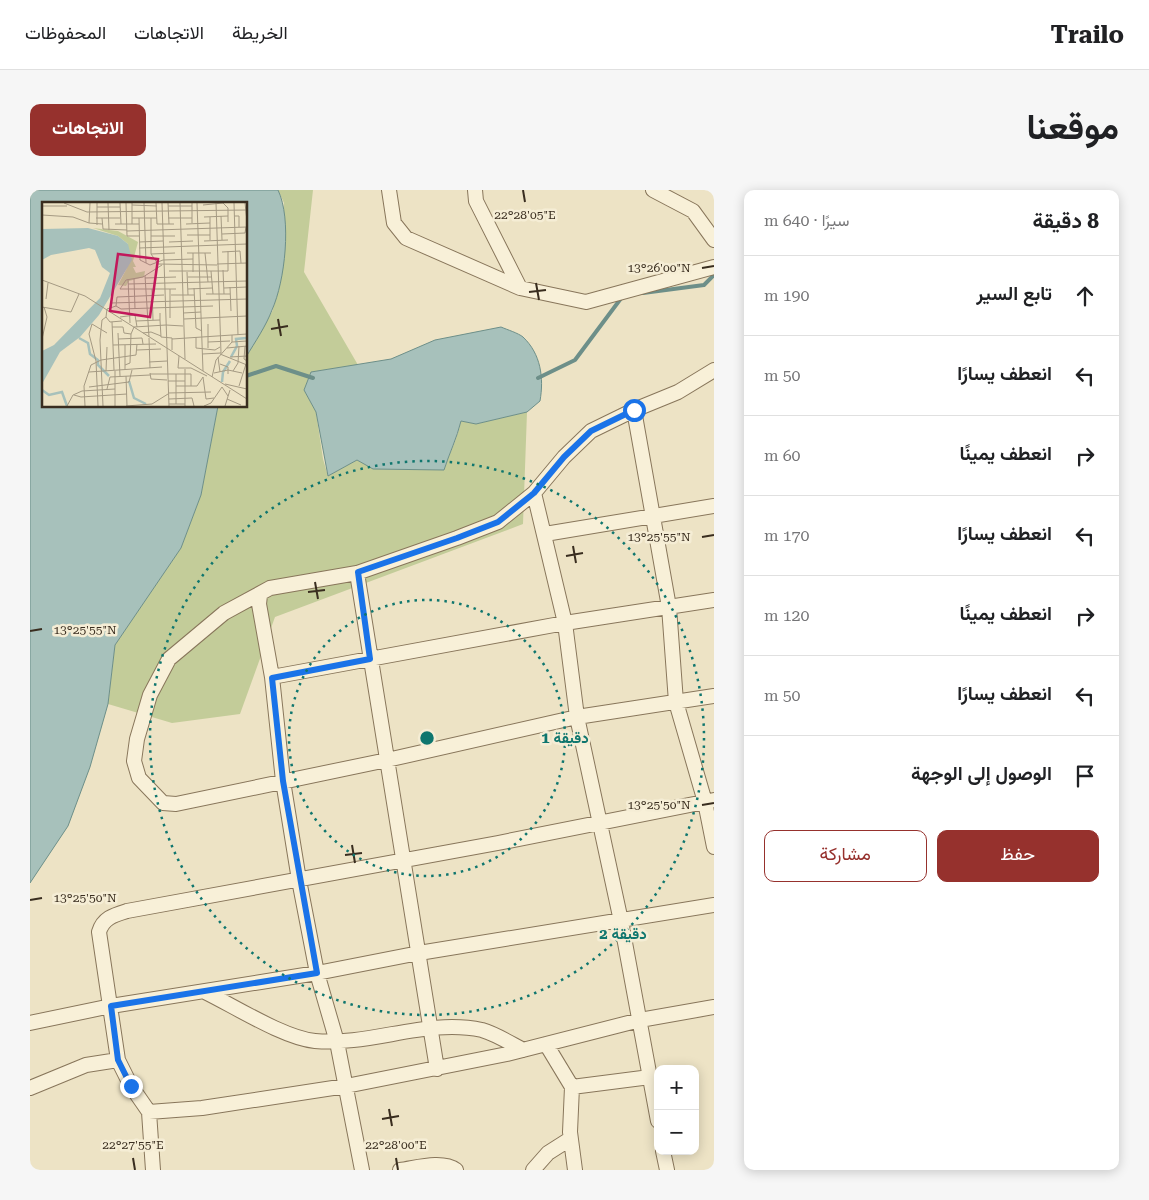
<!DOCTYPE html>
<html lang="ar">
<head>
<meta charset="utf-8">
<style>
	body { margin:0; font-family:"Roboto Serif",Vazirmatn,serif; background:#f6f6f6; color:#202124; direction:rtl }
	.controls { position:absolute; right:15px; bottom:15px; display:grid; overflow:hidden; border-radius:10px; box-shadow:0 2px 12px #0003 }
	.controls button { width:45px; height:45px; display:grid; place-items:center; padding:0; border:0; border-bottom:1px solid #e0e0e0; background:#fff; color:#202124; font:25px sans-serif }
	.stop { position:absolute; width:15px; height:15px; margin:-11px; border:4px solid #1a73e8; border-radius:50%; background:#fff }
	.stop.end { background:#1a73e8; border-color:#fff; box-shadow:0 1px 5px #0008 }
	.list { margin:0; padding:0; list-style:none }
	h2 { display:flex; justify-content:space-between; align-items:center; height:65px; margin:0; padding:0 20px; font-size:21px }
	h2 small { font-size:16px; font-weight:400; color:#757577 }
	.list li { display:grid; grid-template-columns:32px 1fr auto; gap:15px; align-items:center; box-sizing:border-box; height:80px; padding:0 20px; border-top:1px solid #e0e0e0 }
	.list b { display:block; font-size:19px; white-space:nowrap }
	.list em { font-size:16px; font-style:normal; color:#757577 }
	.actions { display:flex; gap:10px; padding:15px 20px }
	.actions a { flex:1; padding:11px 0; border:1px solid #96312d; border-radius:10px; text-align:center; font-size:18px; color:#96312d }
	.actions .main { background:#96312d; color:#fff }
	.icon { flex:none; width:28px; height:28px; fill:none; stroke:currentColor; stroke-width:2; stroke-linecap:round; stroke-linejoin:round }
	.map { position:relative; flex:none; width:684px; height:980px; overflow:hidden; direction:ltr; border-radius:10px }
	header { display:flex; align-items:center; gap:30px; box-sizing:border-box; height:70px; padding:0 25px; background:#fff; border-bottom:1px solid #e0e0e0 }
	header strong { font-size:24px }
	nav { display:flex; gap:28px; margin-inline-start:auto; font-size:18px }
	.intro { display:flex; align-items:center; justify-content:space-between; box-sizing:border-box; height:120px; padding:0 30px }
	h1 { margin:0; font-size:35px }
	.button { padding:12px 22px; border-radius:10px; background:#96312d; color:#fff; font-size:18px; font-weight:700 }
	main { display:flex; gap:30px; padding:0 30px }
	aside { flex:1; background:#fff; border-radius:10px; box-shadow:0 2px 12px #0003 }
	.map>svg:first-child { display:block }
</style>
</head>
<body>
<header>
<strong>Trailo</strong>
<nav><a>الخريطة</a><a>الاتجاهات</a><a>المحفوظات</a></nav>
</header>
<div class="intro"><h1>موقعنا</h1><a class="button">الاتجاهات</a></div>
<main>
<aside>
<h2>8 دقيقة<small>سيرًا · 640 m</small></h2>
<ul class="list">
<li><svg class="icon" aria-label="ahead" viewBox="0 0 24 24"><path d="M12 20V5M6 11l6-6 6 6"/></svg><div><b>تابع السير</b></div><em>190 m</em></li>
<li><svg class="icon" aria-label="left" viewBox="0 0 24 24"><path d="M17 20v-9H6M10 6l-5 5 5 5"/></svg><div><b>انعطف يسارًا</b></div><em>50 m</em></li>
<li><svg class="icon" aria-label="right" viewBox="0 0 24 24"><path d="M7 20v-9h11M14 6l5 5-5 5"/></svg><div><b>انعطف يمينًا</b></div><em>60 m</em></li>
<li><svg class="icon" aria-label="left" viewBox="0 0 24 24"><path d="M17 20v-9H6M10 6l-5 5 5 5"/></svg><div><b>انعطف يسارًا</b></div><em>170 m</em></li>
<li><svg class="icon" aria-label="right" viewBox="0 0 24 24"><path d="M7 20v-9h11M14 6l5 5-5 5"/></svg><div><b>انعطف يمينًا</b></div><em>120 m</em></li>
<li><svg class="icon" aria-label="left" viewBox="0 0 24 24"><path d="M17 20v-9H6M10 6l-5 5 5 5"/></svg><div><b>انعطف يسارًا</b></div><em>50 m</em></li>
<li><svg class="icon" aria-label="arrive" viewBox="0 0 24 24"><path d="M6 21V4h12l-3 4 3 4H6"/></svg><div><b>الوصول إلى الوجهة</b></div></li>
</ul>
<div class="actions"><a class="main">حفظ</a><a>مشاركة</a></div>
</aside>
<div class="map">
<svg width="684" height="980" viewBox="0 0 684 980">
	<rect width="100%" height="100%" fill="#ede3c5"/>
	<path fill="#c3cc99" d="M248,0H283L274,82L328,175L281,182L274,200L286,222L293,269L298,286L327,270L343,279L414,280C419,264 428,248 431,231L446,234L497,222L493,334L245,427L210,524L142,533L78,514L85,455L151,358L171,305L188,216H216V167L243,120L254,13Z"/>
	<path fill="#a7c1bb" stroke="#6d8f89" d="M0,0H248C262,29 255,91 242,120C236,136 225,152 216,167V14H14V216H188L171,305L151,358L85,455L78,514L60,577L38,636L0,693Z
		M471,137C478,140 488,143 493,147C511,164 514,188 510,211L497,222L446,234L431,231C427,248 419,264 414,280L343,279L327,270L298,286L286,222L274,200L281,182L361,169L405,150Z"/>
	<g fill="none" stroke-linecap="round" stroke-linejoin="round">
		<path stroke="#6d8f89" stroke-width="4" d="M613,103L674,95L684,85
			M216,186L246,176L283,188
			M508,188L545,170L592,107"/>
		<g stroke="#88765b" stroke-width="16">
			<path id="minor" d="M359,0L364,33L376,48L490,98L556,112L684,77
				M445,0L446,11L490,98
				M623,0L663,21L684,50
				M684,180L648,202L604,220L561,241L534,267L504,303L468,332L427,348L327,383L240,398L194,423L139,469L120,505L107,549L104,571L109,588L133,613L146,614L357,570L547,527L684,506
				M604,220L639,417L646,512L675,612L684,657
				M504,303L535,433L547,527L591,731L628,931
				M515,344L684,316
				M327,383L407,879
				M230,405L229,414L242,487L253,591L269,690L287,783L307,852L332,980
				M242,487L535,433L684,410
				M684,610L468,653L97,721C84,725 73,728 69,742L88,870L101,896L119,922L172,918L316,896L477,864L610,830L684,817
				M175,802C204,816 254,848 285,851C341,856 397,828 452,840C466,844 480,853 493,860
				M0,833L81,816L287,783L389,763L684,715
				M516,854L542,897L540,942L545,980
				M542,897L620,887
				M0,898L56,875L88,870
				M119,922L123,980
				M633,961L637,980
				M370,980C386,978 412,970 426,980
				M503,980L518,963L540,949"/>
		</g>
		<use href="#minor" stroke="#f8f0d8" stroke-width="14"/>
	</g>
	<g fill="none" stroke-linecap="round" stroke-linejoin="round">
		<path stroke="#1a73e8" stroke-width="6" d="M101,896L88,870L81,816L287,783L253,591L242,488L340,469L328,382L427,348L468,332L504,303L534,267L561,241L604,220"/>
	</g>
	<path fill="none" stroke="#392d1f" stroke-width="2" d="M493,0L495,12M672,78L684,76M506,93L509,110M499,102L516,100M248,129L251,146M241,139L258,136M672,347L684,345M543,356L546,373M536,366L553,363M285,392L288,409M278,402L295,400M0,441L12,439M672,615L684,613M322,655L325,673M315,665L332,663M0,710L12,708M359,919L362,936M352,929L369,926M103,968L105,980M366,968L368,980"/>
	<g fill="none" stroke="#0f766e" stroke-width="2.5" stroke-dasharray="2.5 5">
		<circle cx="397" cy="548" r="138"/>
		<circle cx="397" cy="548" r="277"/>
	</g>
	<g transform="translate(12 12)">
		<rect width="205" height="205" fill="#ede3c5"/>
		<path d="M51,26L76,29L96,40L91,59L94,65H91L94,71L103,69L102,75L87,79L84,84L76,83L85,66L86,42L76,34Z" fill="#c3cc99"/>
		<path d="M46,26L76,34L86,42L90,58L57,113L38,135L18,150L0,182V149L12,143L58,96L68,71L60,65L53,48L47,46L9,53L0,58V27Z" fill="#a7c1bb"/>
		<path fill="none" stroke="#a7c1bb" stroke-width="2.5" d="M37,136L46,141L48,152L56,158V163L67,174M189,155L195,144L194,137L205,136M87,179L92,196L104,202M180,180L181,170L188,159M0,188L7,193L20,190L25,204"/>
		<path fill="none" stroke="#a59a83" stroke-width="1" d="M22,1L45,10L205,8M48,1L47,21L60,22M66,1L67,28M78,1L79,22M84,1L85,34H97M90,1V22M102,1L104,61M114,1L115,22H132M120,1L127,204M126,1L127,22M138,1L143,157M150,1V21M155,1L161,169M174,1L179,151M192,1L196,133M203,1L205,19M90,3L115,4M161,3L181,1L186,6V20M0,4H25M126,4H150M55,5H78M0,13L31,15L47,21M179,14L180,38M192,14H197V25M162,15L186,14M168,15V38M54,16H78M60,16L61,27L85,28M90,16H115M97,16L98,58L108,63L121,58L151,57M109,16V52L116,62L175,63M126,16H150M73,22H97M144,22L168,21M55,23V1M85,29L205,25M180,32L203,31L204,25M145,33H168M109,34H133M162,39L186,38M97,40L121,39M127,40L151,39M97,46L205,42M180,50L198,49L199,61M145,51H169M151,51V70M163,51L166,80M109,52L133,51M175,62L205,61M120,63L101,75L84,78L78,87H134M181,68L182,92M127,69H186V49M169,69L171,92M145,70L146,93M103,74L107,135M146,75H169M103,76L134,75M86,77L88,121M92,77L93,107M0,78L43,94L205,197M86,82L205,79M188,85L189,109M152,86L154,126L160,129M182,86L205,85M110,87L111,118M146,87L170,86M164,92H188M122,93L75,95L74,104L79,107L171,104M129,93H152M4,97L6,81M69,101L205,97M74,104L65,107L64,115L68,120L80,119M0,105L29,110L37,92M141,111L159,110M78,115L93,113L95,125M128,116V87M142,117L205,114M118,118L119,135L130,136V148M94,119L118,118V111M70,120L72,168M166,122V146M124,123L141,124M70,125H81L82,131L89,132L88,161L83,163M76,131L78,174M101,131L109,130L119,134M89,132L92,125L124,123M154,135V146L173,148L178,145M107,136L108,166M0,137L5,115L2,105M76,137L100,136L101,142M130,137L205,132M166,140L188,139M190,140L205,139M71,143L114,142M203,144L202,157L205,159M185,146L205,144M95,148L119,147M160,152L179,151M178,152L205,163M137,154L136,166H149L165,174M176,155L178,170M188,155L205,154M107,160L125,159M178,162L186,165V172M143,167V204M83,168V143M64,169L65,145M73,169V204M191,169L196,161L197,144M47,170L120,165M108,171L109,177L125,178M172,171L186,168L200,171M108,172H149V184H134M134,172V202M84,174L85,204M161,175L164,197L172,196M170,175L174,158L190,140V133M126,179H143M183,182L205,187M149,184H155L161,175M197,184L204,162M47,185L87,180L90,168M65,187L68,175L108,173M126,191L169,190M32,193L39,195L85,192M127,197L150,196L152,204M185,197L199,203M127,202H143M25,204L31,193L40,189L73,187M43,204L42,184L49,163L59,158L94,153L95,142M56,204L54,159L47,132L50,122L65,131M61,204L58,138L60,118L64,115M84,204L110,202L126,192M162,204L169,201L180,185L186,194M183,204L188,188"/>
		<path fill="#c2185b" fill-opacity="0.15" stroke="#c2185b" stroke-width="2.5" d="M76,52L116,57L108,115L68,109Z"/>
		<rect width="205" height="205" fill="none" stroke="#392d1f" stroke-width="2.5"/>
	</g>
	<g font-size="12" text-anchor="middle" fill="#392d1f" stroke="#f5edd5" stroke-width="5" stroke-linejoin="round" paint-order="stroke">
		<text x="495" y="29">22°28'05"E</text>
		<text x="629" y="82">13°26'00"N</text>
		<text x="629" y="351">13°25'55"N</text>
		<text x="55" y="444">13°25'55"N</text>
		<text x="629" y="619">13°25'50"N</text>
		<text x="55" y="712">13°25'50"N</text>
		<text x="103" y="959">22°27'55"E</text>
		<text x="366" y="959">22°28'00"E</text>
	</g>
	<circle cx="397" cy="548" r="8" fill="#0f766e" stroke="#f5edd5" stroke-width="2.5"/>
	<g font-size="15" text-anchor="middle" font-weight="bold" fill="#0f766e" stroke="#f5edd5" stroke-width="5" stroke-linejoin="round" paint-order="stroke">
		<text x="535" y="553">1 دقيقة</text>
		<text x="593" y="749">2 دقيقة</text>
	</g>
</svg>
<div class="controls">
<button>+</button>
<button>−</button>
</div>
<div class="stop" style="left:604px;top:220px"></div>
<div class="stop end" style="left:101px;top:896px"></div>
</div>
</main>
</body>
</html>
